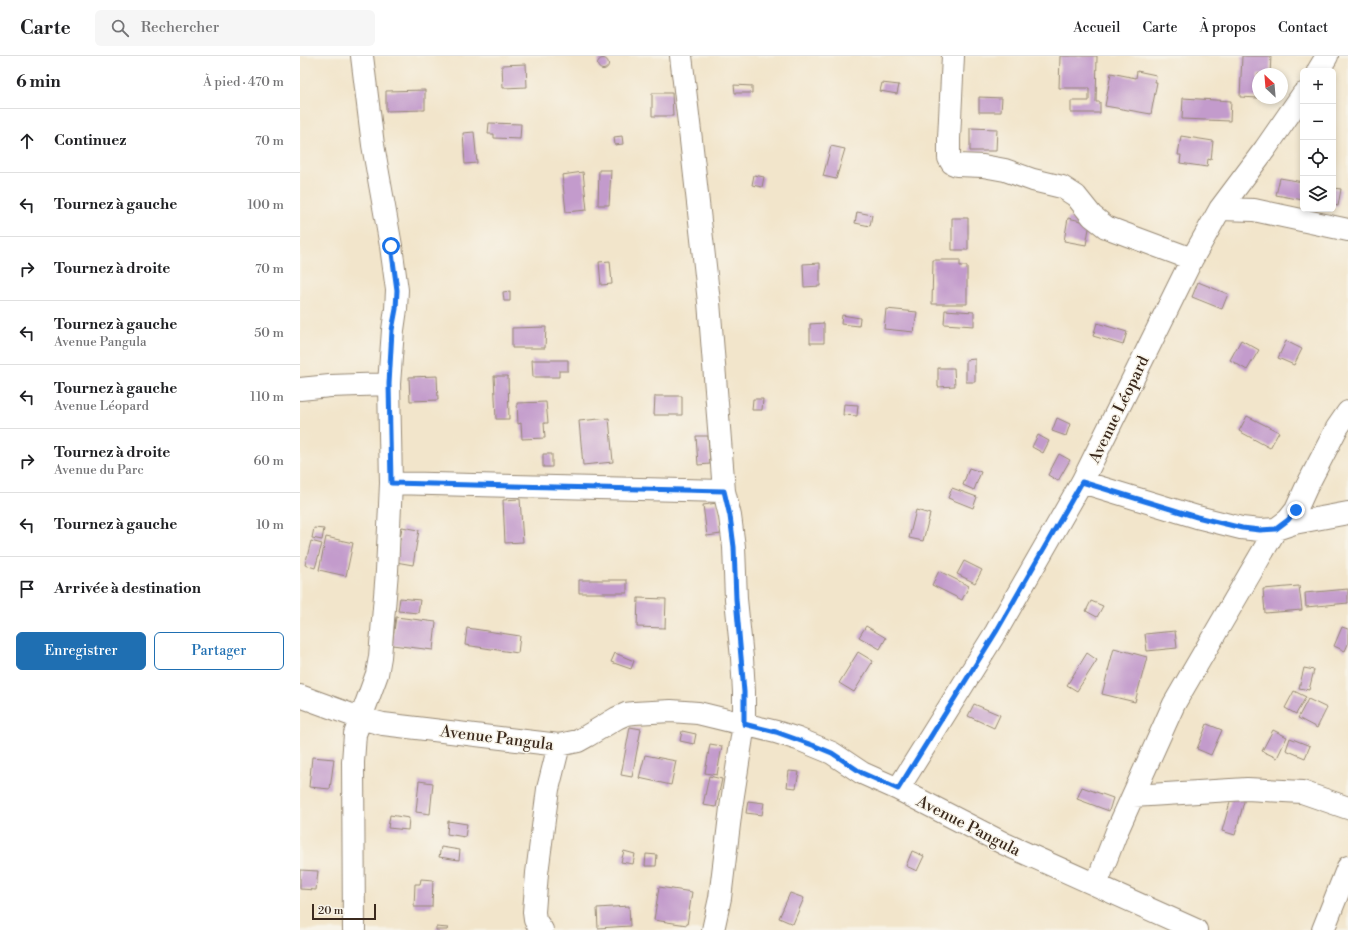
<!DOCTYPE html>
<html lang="fr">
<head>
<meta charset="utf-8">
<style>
	body { margin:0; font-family:"Libre Bodoni",serif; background:#f6f6f6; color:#202124 }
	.controls { position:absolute; right:12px; top:12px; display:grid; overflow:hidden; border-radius:6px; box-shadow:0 2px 6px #0003 }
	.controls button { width:36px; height:36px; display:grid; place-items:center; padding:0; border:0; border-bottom:1px solid #e0e0e0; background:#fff; color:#202124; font:20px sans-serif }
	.compass { position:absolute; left:952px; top:12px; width:36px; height:36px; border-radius:50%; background:#fff; box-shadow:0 2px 6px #0003; rotate:334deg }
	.scale { position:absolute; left:12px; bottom:10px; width:64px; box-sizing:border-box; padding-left:4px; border:2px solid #3b2a1e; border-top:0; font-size:11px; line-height:14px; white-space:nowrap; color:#3b2a1e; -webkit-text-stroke:3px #f7f3e8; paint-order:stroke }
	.stop { position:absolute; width:12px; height:12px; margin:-9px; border:3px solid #1a73e8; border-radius:50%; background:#fff }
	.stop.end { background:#1a73e8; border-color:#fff; box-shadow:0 1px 4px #0008 }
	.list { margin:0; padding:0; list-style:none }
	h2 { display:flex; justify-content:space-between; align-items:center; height:52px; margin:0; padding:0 16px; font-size:17px }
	h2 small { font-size:13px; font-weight:400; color:#757577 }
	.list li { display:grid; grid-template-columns:26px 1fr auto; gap:12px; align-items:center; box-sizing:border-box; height:64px; padding:0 16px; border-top:1px solid #e0e0e0 }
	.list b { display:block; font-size:15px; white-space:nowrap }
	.list p { margin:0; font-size:13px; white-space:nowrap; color:#757577 }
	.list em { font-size:13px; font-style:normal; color:#757577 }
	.actions { display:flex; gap:8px; padding:12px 16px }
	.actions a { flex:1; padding:9px 0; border:1px solid #1f6fb2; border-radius:6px; text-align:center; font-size:14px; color:#1f6fb2 }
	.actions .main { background:#1f6fb2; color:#fff }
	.icon { flex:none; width:22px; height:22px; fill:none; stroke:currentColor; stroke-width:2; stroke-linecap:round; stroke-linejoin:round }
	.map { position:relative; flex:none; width:1048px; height:874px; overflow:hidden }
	header { display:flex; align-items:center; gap:24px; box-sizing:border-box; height:56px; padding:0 20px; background:#fff; border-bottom:1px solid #e0e0e0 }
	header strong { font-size:19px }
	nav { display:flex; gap:22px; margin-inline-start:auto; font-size:14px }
	.search { width:280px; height:36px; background:#f6f6f6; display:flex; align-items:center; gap:10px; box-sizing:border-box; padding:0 14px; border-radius:6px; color:#757577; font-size:15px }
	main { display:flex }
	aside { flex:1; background:#fff }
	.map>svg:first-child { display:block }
</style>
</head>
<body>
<header>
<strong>Carte</strong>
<div class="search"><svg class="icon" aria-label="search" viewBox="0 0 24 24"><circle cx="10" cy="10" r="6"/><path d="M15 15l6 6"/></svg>Rechercher</div>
<nav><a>Accueil</a><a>Carte</a><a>À propos</a><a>Contact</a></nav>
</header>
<main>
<aside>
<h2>6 min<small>À pied · 470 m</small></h2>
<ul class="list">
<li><svg class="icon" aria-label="ahead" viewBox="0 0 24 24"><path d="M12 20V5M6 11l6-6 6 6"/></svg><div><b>Continuez</b></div><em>70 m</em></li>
<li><svg class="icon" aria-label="left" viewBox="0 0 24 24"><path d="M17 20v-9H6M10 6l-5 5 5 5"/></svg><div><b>Tournez à gauche</b></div><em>100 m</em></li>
<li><svg class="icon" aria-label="right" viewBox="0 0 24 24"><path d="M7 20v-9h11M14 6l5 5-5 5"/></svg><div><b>Tournez à droite</b></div><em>70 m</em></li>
<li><svg class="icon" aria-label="left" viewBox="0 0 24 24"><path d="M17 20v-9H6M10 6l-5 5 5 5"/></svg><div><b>Tournez à gauche</b><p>Avenue Pangula</p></div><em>50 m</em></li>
<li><svg class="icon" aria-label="left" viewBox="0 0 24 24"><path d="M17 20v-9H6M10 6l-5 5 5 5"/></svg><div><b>Tournez à gauche</b><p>Avenue Léopard</p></div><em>110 m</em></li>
<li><svg class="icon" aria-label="right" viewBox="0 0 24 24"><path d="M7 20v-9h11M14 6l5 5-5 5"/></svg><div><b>Tournez à droite</b><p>Avenue du Parc</p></div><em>60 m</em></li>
<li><svg class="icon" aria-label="left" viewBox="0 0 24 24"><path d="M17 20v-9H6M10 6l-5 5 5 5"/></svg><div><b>Tournez à gauche</b></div><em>10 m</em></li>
<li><svg class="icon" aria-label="arrive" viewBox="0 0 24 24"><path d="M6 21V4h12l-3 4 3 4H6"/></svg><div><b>Arrivée à destination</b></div></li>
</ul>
<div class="actions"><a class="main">Enregistrer</a><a>Partager</a></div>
</aside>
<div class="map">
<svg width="1048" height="874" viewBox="0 0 1048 874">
	<rect width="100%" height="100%" fill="#f7f3e8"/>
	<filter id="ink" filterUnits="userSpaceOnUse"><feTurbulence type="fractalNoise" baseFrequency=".025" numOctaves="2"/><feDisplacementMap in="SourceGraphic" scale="8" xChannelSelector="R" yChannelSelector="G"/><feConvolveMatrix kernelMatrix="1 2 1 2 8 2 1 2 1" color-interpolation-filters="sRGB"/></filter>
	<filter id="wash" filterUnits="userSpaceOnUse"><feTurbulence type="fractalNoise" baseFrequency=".012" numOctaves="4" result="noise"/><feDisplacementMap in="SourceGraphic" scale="16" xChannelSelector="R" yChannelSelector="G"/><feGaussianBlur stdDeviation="0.9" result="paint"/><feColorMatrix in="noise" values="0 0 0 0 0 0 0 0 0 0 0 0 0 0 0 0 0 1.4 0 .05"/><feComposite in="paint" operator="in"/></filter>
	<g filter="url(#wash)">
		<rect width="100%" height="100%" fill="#f2e5cb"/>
		<g id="blocks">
			<path fill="#c39bcc" d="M760,0H797L796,46H800V57H771V45H789V32H759Z
				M942,0H971L970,18H958V42L940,41Z
				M297.5 8a5.5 5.5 0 1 1 11 0a5.5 5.5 0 1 1-11 0Z
				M226,8L227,31L203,32L202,9Z
				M837,15L856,19L855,26H857L851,58L805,50L811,17L836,22Z
				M582,27L599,29L597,38L580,35Z
				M434,29L452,30V37H435Z
				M125,34V54L86,55V35Z
				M352,37H372L373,60H352Z
				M679,41L702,42L701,56H679Z
				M883,42L931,45L930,65L882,63Z
				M189,67L221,68L220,83L194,82V78H188Z
				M670,72L697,73L696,95H670Z
				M174,76L177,107L165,108L163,77Z
				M322,80L323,88L315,89L314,81Z
				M881,80L913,85L911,104L908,103L907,111L880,107L881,99H878Z
				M531,90L545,93L536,123L523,120Z
				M299,114H311L309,149H298Z
				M283,116L287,154L266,156L262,119Z
				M454,119L464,121L462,131L452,129Z
				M980,122L1003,126V144L976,139Z
				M1033,132L1041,133L1038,150L1033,149Z
				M557,156L572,159L570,170L555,167Z
				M652,162H668V194H652Z
				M768,162L790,167L786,189L764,185Z
				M633,204H660V210H667V248H632Z
				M310,205L312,228L301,229L299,206Z
				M520,207V230L504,231L503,208Z
				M898,226L928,238L922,253L892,241Z
				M210,235V245H204L203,236Z
				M586,253L617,256L614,276L584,273Z
				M645,254L674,256V270L644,268Z
				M542,259L560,262L559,270L541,268Z
				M524,267V287H510V268Z
				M797,267L827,276L823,289L793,280Z
				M246,271L245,292H212V272Z
				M941,284L959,294L947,314L930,304Z
				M986,285L1002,293L994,309L978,302Z
				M675,303V326H666V304Z
				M232,304H268V315H259V321H233Z
				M638,312H654L655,330L638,331Z
				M137,320L138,344L110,345L109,321Z
				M194,320H208L209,363H196Z
				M355,340H382V359H354Z
				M453,343H463L462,354H452Z
				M246,346L248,367H244L245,382L222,383L221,367L218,368L217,347Z
				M544,348L558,349L557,360L543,359Z
				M947,360L979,376L970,392L939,375Z
				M309,362L313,406L283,409L279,365Z
				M757,362L770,368L766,380L752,375Z
				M738,379L749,385L743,397L732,391Z
				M396,380H408L410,408L398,409Z
				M243,398H252V411H243Z
				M759,398L770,404L758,425L748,419Z
				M669,412L681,416L674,434L663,429Z
				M652,432L677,441L673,452L648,442Z
				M220,443L223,486L205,487L203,444Z
				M417,447L421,478L407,480L403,449Z
				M616,454L630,458L623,485L609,482Z
				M102,471L119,474L113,509L96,506Z
				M14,472L24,473L22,484L12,482Z
				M26,481L53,487L46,520L19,514Z
				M11,485L22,488L15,512L5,509Z
				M664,505L682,514L675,527L657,518Z
				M639,515L669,530L662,544L632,529Z
				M279,524H327V537H279Z
				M999,530L1002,554L965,557L963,533Z
				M1048,533V547L1006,551L1005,537Z
				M100,542L120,544L118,557L98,555Z
				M338,542L366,543L365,572L337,571Z
				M791,545L803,550L797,561L786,555Z
				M96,561L136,566L133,594L92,589Z
				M566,570L586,582L580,593L559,581Z
				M1042,571L1048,573V588L1045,595L1034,590Z
				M167,572L220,580L218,597L165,589Z
				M875,575L877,592L847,595L845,578Z
				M814,592L847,601L835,646L802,638Z
				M558,596L573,605L554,636L539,627Z
				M315,597L334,605L331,613L311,606Z
				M787,597L797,604L777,635L767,629Z
				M1004,612L1014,614L1009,634L999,632Z
				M994,635L1006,641L996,658L985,652Z
				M1008,643L1027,652L1017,672L998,662Z
				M674,648L700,659L694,672L668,660Z
				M907,668L922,674L911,699L897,693Z
				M330,671L341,673L332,721L321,719Z
				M973,674L987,681L977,702L962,695Z
				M382,675L396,678L394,688L380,685Z
				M990,682L1010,690L1005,702L986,694Z
				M410,688L422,690L417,719L405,717Z
				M345,699L376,705L371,729L339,722Z
				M12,701L34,703L30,733L9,731Z
				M489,715L499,716L496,732L487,731Z
				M409,720L422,723L416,751L403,749Z
				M119,725L133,727L130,758L116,756Z
				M782,731L813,742L809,755L777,743Z
				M932,739L945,742L935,779L922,775Z
				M448,745L464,747L462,759L446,757Z
				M90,759L109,762L108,774L88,772Z
				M148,765L167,768L165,781L147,778Z
				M141,791L160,794L159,804L139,801Z
				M324,795L335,798L333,808L321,806Z
				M612,795L624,800L617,815L606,810Z
				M346,798L357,799L356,810H345Z
				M0,814L18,815L16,834L0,833Z
				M121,823L133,824L132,851H114L115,828H120Z
				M359,831L392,836L387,869L354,864Z
				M490,837L504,842L493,868L479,862Z
				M329,850L330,870L298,872L297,852Z
				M136,871L148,872L147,874H136Z"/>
		</g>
	</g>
	<g filter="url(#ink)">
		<use href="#blocks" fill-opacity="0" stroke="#968874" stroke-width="1"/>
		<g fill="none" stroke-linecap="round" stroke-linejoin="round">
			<g stroke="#968874" stroke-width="24">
				<path id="street" d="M381,0L391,84L409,246L424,435L430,460L434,491L436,543L442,602L444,636V668L431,752L420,842L413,874
					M653,0L649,83V102L652,107L657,109L683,110L705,114L733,124L762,131L776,140L792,160L806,171L892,203
					M1018,15L1027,0
					M920,153L954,154L1048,174
					M0,333L30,330L89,328
					M782,426L897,461L941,472L960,474L976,473L994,467L1048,457
					M91,427L424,435
					M0,640L60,662L83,668L259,689L278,685L287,680L317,662L326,658L334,657L371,655L398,657L476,676L498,683L532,697L562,717L598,733L705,788L896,874
					M598,733L696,576L782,426L892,203L920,153L965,93L1003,38
					M833,740L947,733L1002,736L1048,752
					M796,829L817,775L874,648L976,473L988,464L996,454L1006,432L1037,372L1048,356
					M54,874L53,706L55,678L77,618L80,601L87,515L91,427L89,328L93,274L96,253L97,234L91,190L73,89L62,0
					M242,874L235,864L234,856L237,817L248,733L259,689
					M1023,874L1048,811"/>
			</g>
			<use href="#street" stroke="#fff" stroke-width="22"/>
		</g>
	</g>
	<g fill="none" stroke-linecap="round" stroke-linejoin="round" filter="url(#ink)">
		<path stroke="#1a73e8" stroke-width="5" d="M91,190L97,234L96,253L92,274L89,328L91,427L424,435L430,460L434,491L436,543L444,636V668L476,676L515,690L532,697L562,717L598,733L696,576L782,426L897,461L942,472L960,474L976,473L988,464L996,454"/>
	</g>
	<g text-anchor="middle" stroke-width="3" stroke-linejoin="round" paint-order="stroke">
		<g font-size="16" fill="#3b2a1e" stroke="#f7f3e8">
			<text transform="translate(818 353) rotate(-64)" y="6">Avenue Léopard</text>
			<text transform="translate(197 681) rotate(7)" y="6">Avenue Pangula</text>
			<text transform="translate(669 769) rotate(27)" y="6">Avenue Pangula</text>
		</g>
	</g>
</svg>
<div class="controls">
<button>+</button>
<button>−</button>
<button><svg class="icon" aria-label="locate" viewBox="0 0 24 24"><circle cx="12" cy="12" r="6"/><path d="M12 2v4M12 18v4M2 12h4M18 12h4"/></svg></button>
<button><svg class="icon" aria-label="layers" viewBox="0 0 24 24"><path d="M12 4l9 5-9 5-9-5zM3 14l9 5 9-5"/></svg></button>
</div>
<svg class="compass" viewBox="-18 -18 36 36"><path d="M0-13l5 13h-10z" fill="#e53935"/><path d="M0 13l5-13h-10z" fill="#757577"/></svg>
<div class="scale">20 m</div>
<div class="stop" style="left:91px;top:190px"></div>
<div class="stop end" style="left:996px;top:454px"></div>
</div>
</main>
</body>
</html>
